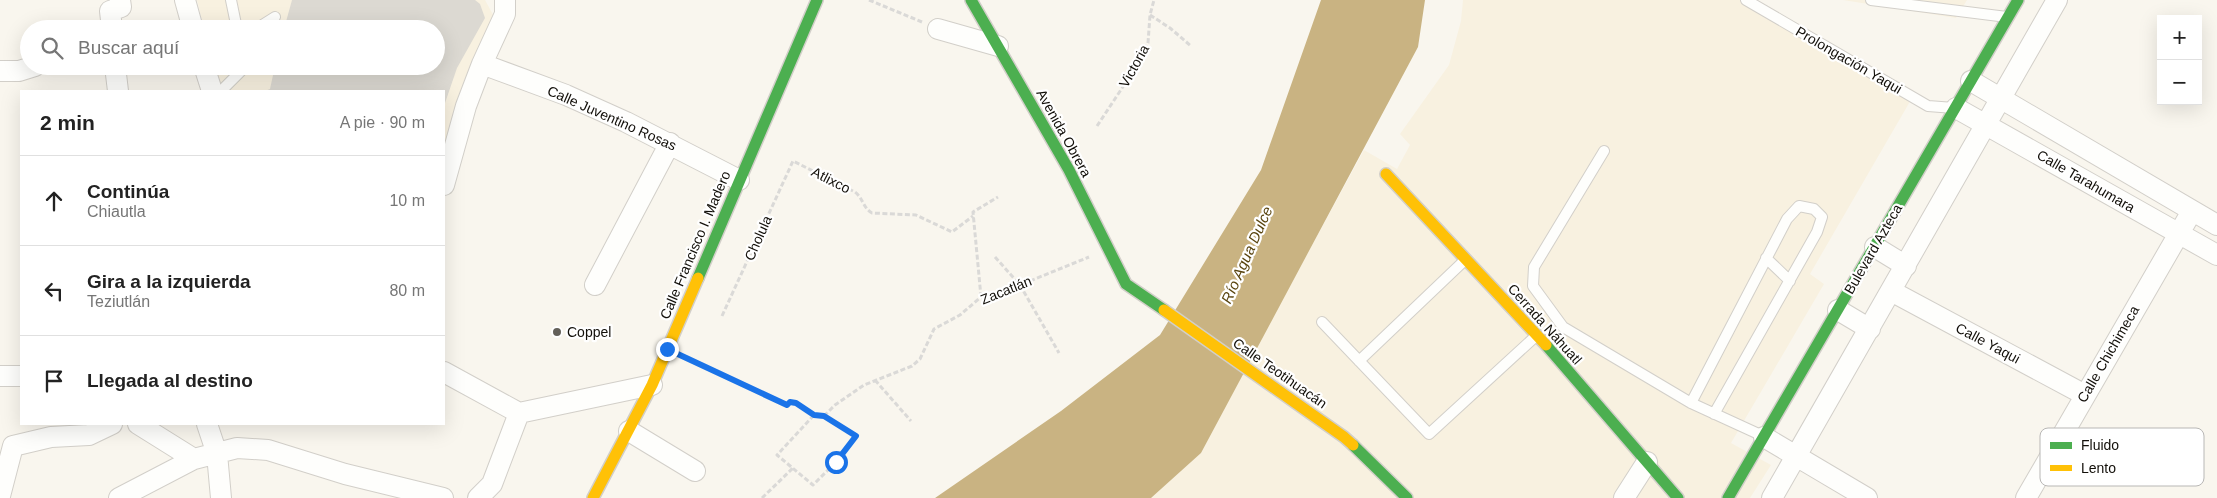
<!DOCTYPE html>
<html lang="es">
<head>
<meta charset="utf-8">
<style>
	body { margin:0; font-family:Arial,sans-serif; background:#f2f2f2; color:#222 }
	.controls { position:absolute; right:15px; top:15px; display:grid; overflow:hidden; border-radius:0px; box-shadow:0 5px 20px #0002 }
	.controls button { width:45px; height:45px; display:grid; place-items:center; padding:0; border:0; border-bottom:1px solid #e0e0e0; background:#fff; color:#222; font:25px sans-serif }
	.stop { position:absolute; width:15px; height:15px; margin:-11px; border:4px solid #1a73e8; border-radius:50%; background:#fff }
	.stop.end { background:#1a73e8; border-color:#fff; box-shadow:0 1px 5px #0008 }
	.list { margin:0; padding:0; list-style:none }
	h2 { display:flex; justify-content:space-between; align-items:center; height:65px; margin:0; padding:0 20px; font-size:21px }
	h2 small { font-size:16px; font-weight:400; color:#767676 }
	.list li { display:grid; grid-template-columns:32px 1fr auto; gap:15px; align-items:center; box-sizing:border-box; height:90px; padding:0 20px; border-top:1px solid #e0e0e0 }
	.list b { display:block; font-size:19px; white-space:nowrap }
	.list p { margin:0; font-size:16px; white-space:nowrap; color:#767676 }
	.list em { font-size:16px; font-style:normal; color:#767676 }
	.icon { flex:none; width:28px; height:28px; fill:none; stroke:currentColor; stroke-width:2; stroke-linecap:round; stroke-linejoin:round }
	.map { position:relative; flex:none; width:2217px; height:498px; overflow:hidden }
	.search { position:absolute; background:#fff; box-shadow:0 5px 20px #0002; left:20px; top:20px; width:425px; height:55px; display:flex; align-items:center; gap:12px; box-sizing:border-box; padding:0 18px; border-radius:28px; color:#767676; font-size:19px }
	.panel { position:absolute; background:#fff; box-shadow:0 5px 20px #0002; left:20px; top:90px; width:425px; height:335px; border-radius:0px }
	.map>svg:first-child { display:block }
</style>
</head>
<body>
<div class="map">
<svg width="2217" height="498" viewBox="0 0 2217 498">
	<rect width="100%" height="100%" fill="#f9f6ee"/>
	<path fill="#f8f1e0" d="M197,0H485L497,22L444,182V91H221L214,66H436V29H204Z
		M1463,0H1748L1912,98L1810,274L1824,284L1731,443L1771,465L1750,498H1151L1201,453L1274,315L1364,150L1397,169L1410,145L1400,134L1449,65L1461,21Z
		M1843,0H1967L1956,18Z"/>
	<path fill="#c9b382" d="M1321,0H1425L1418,47L1201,453L1151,498H935L1061,411L1160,335L1261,170Z"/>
	<path fill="#dcd9d2" d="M292,0H475L480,4L485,18L457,68L444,106V91H265L270,89L275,66H436V29H284Z"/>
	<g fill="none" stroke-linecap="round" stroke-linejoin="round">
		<g stroke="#d2cfc9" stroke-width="12">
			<path id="lane" d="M231,0L237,29
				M1746,0L1928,106L1954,108
				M1871,0L2007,17
				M256,29L275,17
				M221,91L246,66
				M1604,151L1534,267L1533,286L1563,327L1691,403L1763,436
				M1766,258L1790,281
				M1322,322L1429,434L1537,335
				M1359,361L1465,260
				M1691,403L1787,219L1799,206L1814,209L1822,217L1817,232L1714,414"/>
		</g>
		<g stroke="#d2cfc9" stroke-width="22">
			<path id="street" d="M185,0L193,29
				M112,29L110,11L121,7L120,0
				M938,29L998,46
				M482,64L566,95L626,122L739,180
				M115,66L118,91
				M204,66L212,91
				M0,71H19L35,66
				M1971,81L2217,225
				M1956,108L2217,255
				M444,185L466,106L482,64L505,14V0
				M1875,247L1906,266
				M595,285L670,143
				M1891,291L2085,395
				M1838,310L1870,329
				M444,372L519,413L652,385
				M0,376H21
				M138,424L194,459
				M207,424L217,454L221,498
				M629,431L695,471
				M1764,437L1867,498
				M0,496L13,446L51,437L89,435L112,424
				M119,498L194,459L237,448L268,450L345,474L443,498
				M478,498L492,484L519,413
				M1624,498L1647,462
				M1772,498L2057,0
				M2026,498L2192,211"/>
		</g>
		<g stroke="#d2cfc9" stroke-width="14">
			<path id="fast" d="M971,0L1069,170L1126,284L1164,310
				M698,278L817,0
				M1546,345L1678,498
				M1353,445L1407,498
				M1728,498L2018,0"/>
		</g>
		<g stroke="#d2cfc9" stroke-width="14">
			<path id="slow" d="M1386,174L1546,345
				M1164,310L1344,437L1353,445
				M593,498L652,385L698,278"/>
		</g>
		<path stroke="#dad9d7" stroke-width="3" stroke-dasharray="5 2.5" stroke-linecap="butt" d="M869,0L922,22
			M1150,15L1170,28L1191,46
			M1097,126L1136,67L1148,43L1150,15L1154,0
			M995,257L1020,285L1059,353
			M981,297L973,212L998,197
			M722,316L793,161L855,192C863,198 863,208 872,213L916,215L952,232L973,216
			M686,357L787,405L790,403H796L814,415L824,416L856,435L836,462L813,485L777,455L814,415
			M875,380L911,421
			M824,416L835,405L864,385L912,366L920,359L934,329L960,315L981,297L1020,285L1089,257
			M762,498L793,468"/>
		<use href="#lane" stroke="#fefefc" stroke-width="10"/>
		<use href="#street" stroke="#fefefc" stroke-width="20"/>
		<use href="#fast" stroke="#4caf50" stroke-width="11"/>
		<use href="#slow" stroke="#ffc107" stroke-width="11"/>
	</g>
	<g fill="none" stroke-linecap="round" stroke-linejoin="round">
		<path stroke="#1a73e8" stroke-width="6" d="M667,349L787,405L790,402L796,403L814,415L824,416L856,436L836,462"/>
	</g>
	<circle fill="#636059" stroke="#fff" stroke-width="2" cx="557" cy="332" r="5"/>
	<g text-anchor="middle" stroke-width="4.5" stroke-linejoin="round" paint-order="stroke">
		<g font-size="14" fill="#120f09" stroke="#fff">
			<text transform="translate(1849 60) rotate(30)" y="5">Prolongación Yaqui</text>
			<text transform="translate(1134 66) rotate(-61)" y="5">Victoria</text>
			<text transform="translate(612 118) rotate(24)" y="5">Calle Juventino Rosas</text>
			<text transform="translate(1064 133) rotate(61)" y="5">Avenida Obrera</text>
			<text transform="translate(831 180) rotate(27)" y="5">Atlixco</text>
			<text transform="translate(2086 181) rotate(30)" y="5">Calle Tarahumara</text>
			<text transform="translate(758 238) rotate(-66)" y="5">Cholula</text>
			<text transform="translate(695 245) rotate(-67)" y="5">Calle Francisco I. Madero</text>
			<text transform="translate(1873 249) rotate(-60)" y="5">Bulevard Azteca</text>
			<text transform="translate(1006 290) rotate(-22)" y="5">Zacatlán</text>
			<text transform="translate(1545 324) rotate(48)" y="5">Cerrada Náhuatl</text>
			<text transform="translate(1988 343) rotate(28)" y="5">Calle Yaqui</text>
			<text transform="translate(2108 354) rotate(-60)" y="5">Calle Chichimeca</text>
			<text transform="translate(1280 373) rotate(35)" y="5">Calle Teotihuacán</text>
		</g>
		<g font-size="14" fill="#120f09" stroke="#fff" text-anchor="start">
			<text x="567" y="337">Coppel</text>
		</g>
		<g font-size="15" font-style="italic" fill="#59440e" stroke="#fff">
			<text transform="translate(1247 255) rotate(-66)" y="5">Río Agua Dulce</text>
		</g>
	</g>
	<rect x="2040" y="428" width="164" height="58" rx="8" fill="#fff" stroke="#b8b7b5" stroke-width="1"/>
	<rect x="2050" y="442" width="22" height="7" fill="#4caf50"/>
	<rect x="2050" y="465" width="22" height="6" fill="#ffc107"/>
	<g font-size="14" fill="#120f09">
		<text x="2081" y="450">Fluido</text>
		<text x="2081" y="473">Lento</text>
	</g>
</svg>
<div class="controls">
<button>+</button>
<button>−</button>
</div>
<div class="stop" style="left:836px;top:462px"></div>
<div class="stop end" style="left:667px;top:349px"></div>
<div class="search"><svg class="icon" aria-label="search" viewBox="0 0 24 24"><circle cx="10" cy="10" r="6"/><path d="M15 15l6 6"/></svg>Buscar aquí</div>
<section class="panel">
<h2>2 min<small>A pie · 90 m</small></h2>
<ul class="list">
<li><svg class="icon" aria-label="ahead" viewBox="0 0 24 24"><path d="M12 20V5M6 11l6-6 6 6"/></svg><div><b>Continúa</b><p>Chiautla</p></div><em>10 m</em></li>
<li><svg class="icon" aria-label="left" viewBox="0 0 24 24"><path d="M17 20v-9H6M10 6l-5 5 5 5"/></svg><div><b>Gira a la izquierda</b><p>Teziutlán</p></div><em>80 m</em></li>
<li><svg class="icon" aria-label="arrive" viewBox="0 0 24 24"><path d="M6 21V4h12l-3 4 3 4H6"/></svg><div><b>Llegada al destino</b></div></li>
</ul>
</section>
</div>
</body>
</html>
